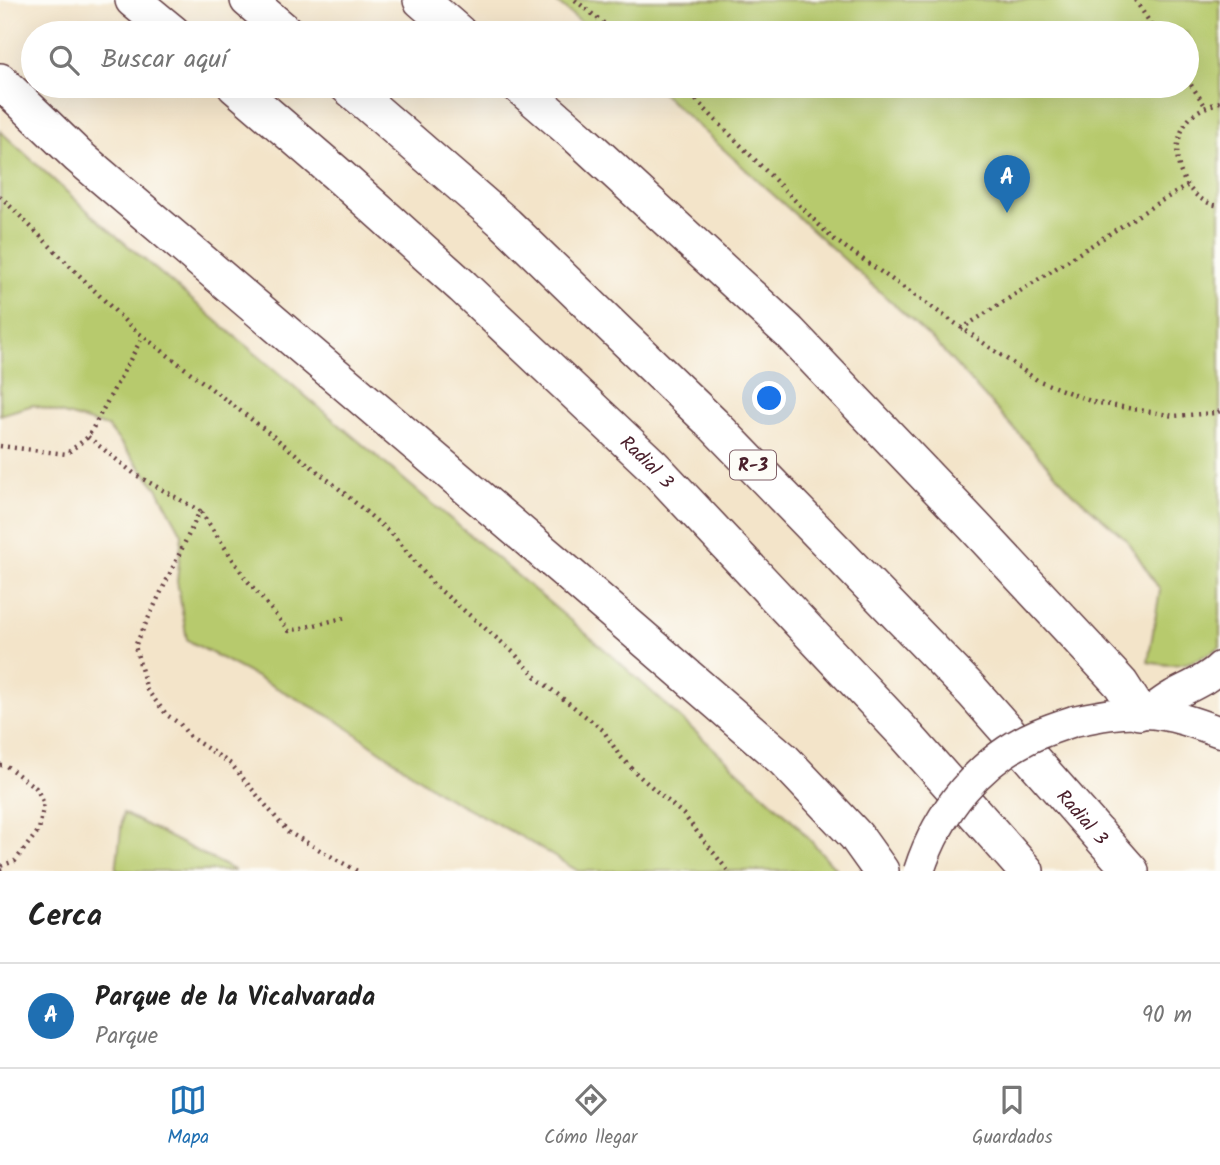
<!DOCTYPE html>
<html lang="es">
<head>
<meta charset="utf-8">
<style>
	body { margin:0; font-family:Kalam,sans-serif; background:#f6f6f6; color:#222 }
	.you { position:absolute; left:770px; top:399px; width:24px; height:24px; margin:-18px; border:5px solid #fff; border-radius:50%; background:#1a73e8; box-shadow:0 0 0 10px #1a73e833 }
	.badge { display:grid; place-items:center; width:46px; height:46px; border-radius:50%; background:#1f6fb2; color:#fff; font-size:23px; font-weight:700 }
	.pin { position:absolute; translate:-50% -58px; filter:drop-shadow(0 2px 4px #0008) }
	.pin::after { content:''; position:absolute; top:37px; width:24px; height:21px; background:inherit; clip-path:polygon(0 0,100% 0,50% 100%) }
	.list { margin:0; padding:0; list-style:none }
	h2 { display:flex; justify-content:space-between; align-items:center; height:91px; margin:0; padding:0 28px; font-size:30px }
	h2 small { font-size:23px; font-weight:400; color:#767676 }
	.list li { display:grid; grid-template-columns:46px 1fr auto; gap:21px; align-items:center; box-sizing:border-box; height:105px; padding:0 28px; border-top:2px solid #e0e0e0 }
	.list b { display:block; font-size:26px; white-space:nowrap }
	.list p { margin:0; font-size:23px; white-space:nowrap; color:#767676 }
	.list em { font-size:23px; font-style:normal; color:#767676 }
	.icon { flex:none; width:38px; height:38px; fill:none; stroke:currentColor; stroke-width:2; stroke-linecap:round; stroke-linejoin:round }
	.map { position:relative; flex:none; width:1220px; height:871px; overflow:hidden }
	.search { position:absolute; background:#fff; box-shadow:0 7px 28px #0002; left:21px; right:21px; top:21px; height:77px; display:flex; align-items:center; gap:18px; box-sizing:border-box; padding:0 24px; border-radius:38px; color:#767676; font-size:26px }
	.sheet { height:196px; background:#fff }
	nav { display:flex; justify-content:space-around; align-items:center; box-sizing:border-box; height:98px; border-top:2px solid #e0e0e0; background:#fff; font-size:19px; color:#767676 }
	nav a { display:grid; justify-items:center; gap:4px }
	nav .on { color:#1f6fb2 }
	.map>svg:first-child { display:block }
</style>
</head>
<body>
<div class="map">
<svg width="1220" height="871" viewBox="0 0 1220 871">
	<rect width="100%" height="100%" fill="#fdfcf7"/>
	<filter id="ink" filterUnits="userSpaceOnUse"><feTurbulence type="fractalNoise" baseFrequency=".0143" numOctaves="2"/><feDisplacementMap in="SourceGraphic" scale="14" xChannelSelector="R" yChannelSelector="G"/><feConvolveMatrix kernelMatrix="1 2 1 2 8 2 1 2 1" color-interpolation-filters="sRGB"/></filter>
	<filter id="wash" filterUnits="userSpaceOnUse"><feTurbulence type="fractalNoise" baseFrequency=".00686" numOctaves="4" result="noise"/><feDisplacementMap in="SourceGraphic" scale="28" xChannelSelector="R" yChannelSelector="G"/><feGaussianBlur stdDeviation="1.57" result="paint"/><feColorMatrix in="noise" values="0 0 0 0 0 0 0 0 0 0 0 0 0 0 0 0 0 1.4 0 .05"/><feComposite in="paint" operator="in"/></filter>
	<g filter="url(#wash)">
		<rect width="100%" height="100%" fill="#f3e4c9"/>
		<path fill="#b7ca6d" stroke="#80744c" stroke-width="2" d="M554,0H1220V647C1193,663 1180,669 1148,662L1160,590L1126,539L1072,492L934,341L654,86H1187V33H594Z
			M0,131L100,222L617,660L793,821L838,871H578L520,836L443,795L335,719L187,640L177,581L182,534L157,488L108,427L33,405L0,415Z
			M123,813L235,871H116Z"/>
	</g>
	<g filter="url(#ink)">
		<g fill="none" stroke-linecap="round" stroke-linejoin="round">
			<g stroke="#633d43" stroke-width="33">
				<path id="major" d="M1148,713C1156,707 1163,701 1172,696C1188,687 1207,680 1220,667
					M1074,721C1097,716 1122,711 1145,713C1171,714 1196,723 1220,732"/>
			</g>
			<g stroke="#633d43" stroke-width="38">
				<g id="highway">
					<path d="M133,0L173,33"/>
					<path d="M248,0L287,33"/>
					<path d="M421,0L459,33"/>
					<path d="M0,81L78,156L570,575L784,760L856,836L881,871"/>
					<path id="s1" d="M235,86L336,173L463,287L653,466L905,734L1026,871"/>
					<path id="s2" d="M347,86L506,224L713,424L972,691L1131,871"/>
					<path d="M519,86L579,138L789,332L974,526L1121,684L1139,712"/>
				</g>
			</g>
			<path stroke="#633d43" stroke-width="4.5" stroke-dasharray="2 5" stroke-linecap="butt" d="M575,0L616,33
				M1135,0L1157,33
				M1187,79L1206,107
				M680,86L692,96L832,238L1037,380L1093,402L1174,416L1216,413L1220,411
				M1220,102C1209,106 1198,109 1190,118C1164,147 1180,200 1220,206
				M0,196L131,327L273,436L337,487L394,536L434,585L513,652L538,679L603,730L619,755L638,775L683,814L728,871
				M961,329L1156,204L1187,186
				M88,437L136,475L200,511L135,646L147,690L167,715L180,724L190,737L231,764L288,832L357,871
				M0,446L66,454L88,437L143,336
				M201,512L246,579L289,631L344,618
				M0,765H5L36,788L44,803L39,830L15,861L0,866
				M0,870L2,871"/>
			<use href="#major" stroke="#fff" stroke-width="30"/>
			<use href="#highway" stroke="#fff" stroke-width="35"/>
			<g stroke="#633d43" stroke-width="33" stroke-linecap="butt">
				<path id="major-bridge" d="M919,871C938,812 980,759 1038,734C1050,729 1062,725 1074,721"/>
			</g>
			<use href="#major-bridge" stroke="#fff" stroke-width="30"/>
		</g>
	</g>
	<g text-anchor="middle" stroke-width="7" stroke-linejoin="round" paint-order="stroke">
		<rect fill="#fdfcf7" stroke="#806168" stroke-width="2" x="730" y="450.5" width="46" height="29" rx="5"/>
		<g font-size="18" font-weight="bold" fill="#4a1f2b">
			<text x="753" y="471">R-3</text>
		</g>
		<g font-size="19" fill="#4a1f2b" stroke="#fdfcf7">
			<text dy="7" stroke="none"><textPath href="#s1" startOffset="558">Radial 3</textPath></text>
			<text dy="7" stroke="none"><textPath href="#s2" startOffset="1038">Radial 3</textPath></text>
		</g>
	</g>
</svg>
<div class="you"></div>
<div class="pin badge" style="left:1007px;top:213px">A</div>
<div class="search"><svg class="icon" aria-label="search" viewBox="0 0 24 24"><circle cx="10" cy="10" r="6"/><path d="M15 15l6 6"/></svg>Buscar aquí</div>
</div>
<section class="sheet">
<h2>Cerca<small></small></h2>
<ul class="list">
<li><span class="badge">A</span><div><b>Parque de la Vicalvarada</b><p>Parque</p></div><em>90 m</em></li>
</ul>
</section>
<nav>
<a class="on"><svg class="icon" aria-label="map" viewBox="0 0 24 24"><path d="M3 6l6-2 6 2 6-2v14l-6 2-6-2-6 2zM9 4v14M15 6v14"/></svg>Mapa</a>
<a><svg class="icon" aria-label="directions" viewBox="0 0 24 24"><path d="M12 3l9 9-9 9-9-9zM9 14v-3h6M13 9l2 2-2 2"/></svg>Cómo llegar</a>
<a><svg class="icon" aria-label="saved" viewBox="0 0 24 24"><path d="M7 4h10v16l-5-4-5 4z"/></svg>Guardados</a>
</nav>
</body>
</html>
